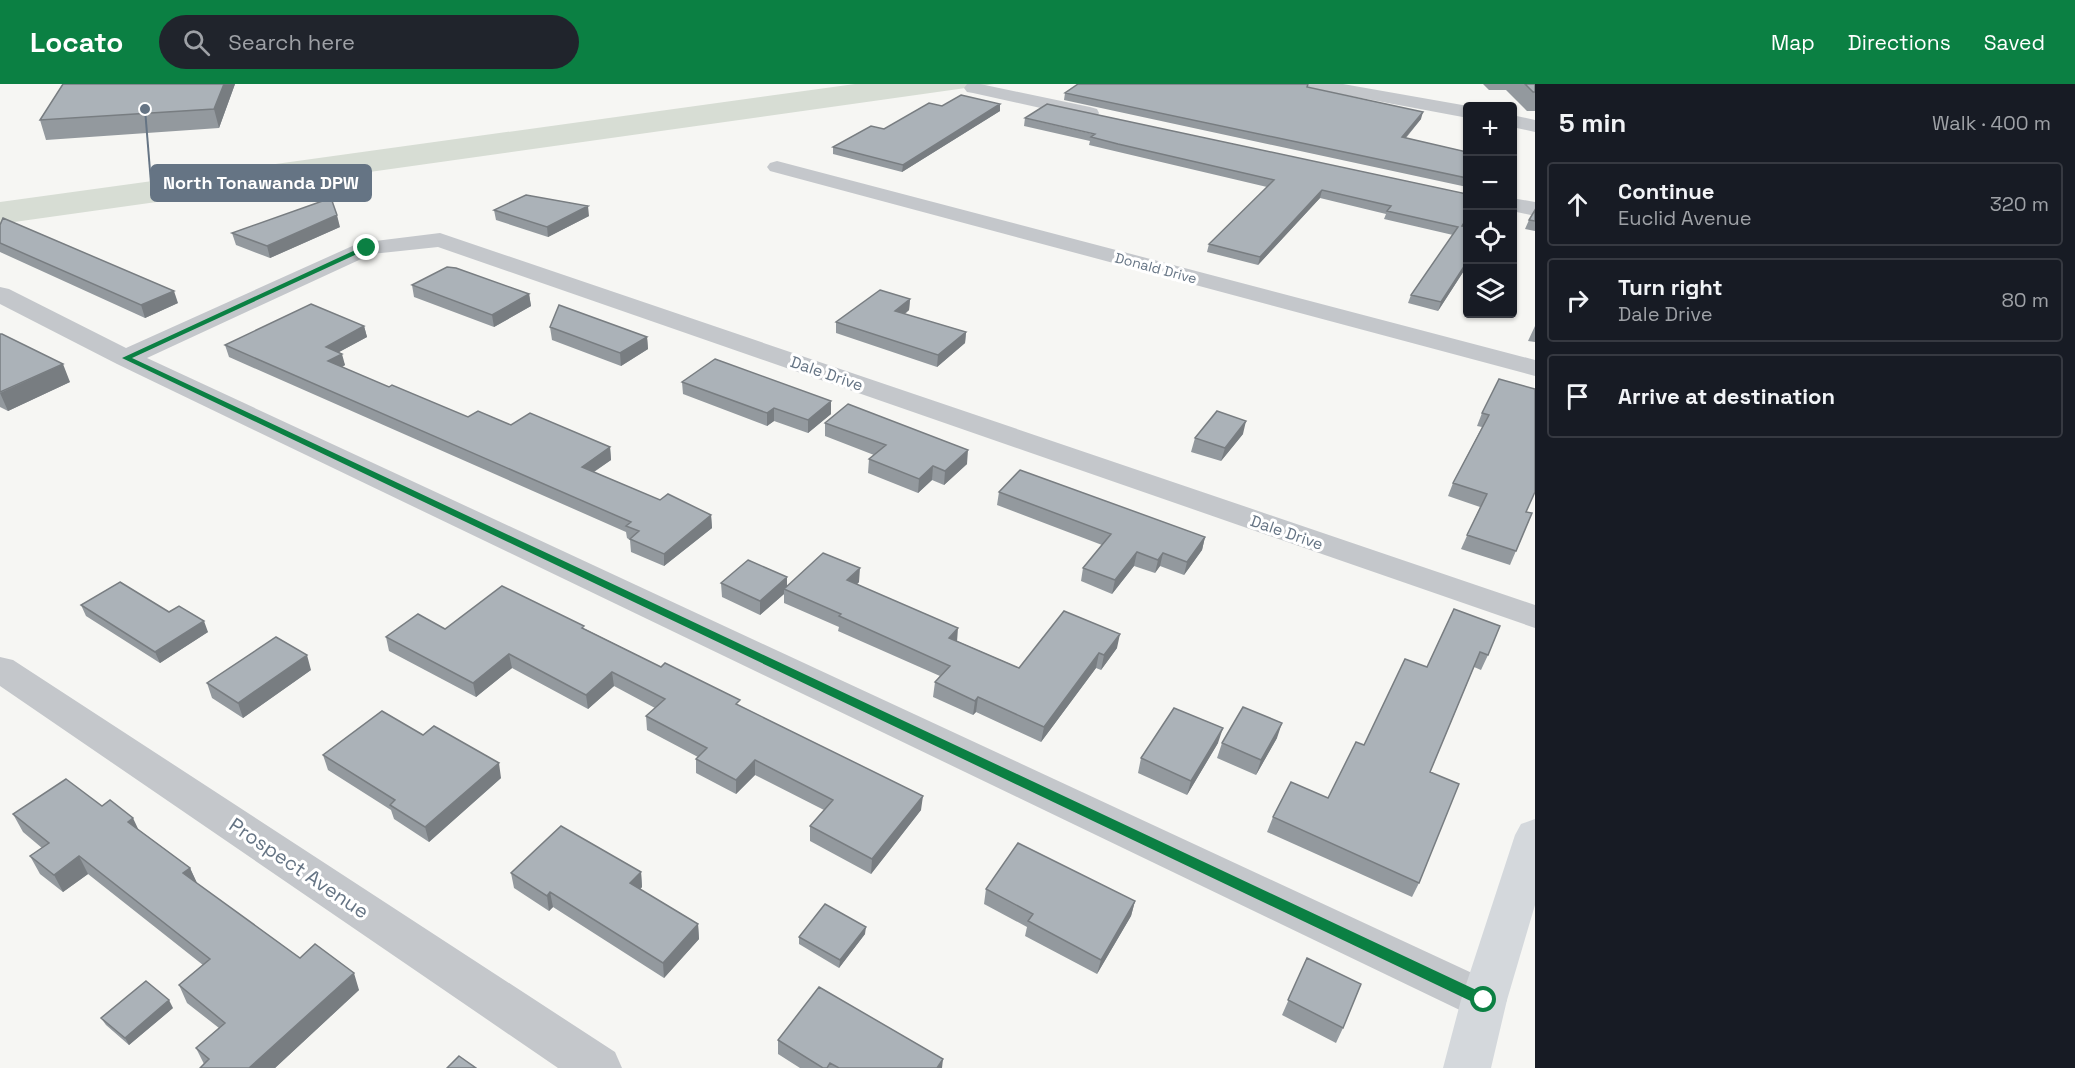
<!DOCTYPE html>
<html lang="en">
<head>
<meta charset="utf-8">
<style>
	body { margin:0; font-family:"Space Grotesk",sans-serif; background:#20242c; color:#f1f3f6 }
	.controls { position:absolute; right:18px; top:18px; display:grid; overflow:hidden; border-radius:6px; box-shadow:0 2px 4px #0004 }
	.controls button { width:54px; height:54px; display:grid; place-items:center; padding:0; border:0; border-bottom:2px solid #363941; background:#171b24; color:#f1f3f6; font:30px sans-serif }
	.stop { position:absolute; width:18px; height:18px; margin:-14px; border:4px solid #0b8043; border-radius:50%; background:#fff }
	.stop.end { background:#0b8043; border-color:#fff; box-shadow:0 2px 6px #0008 }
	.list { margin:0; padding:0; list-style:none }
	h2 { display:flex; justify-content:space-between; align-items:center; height:78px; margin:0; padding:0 24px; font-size:26px }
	h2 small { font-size:20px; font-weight:400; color:#9ea1a6 }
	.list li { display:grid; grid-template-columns:39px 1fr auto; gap:18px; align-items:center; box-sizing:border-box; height:84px; margin:0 12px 12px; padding:0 12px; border:2px solid #363941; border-radius:6px }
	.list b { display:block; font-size:22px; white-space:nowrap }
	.list p { margin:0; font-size:20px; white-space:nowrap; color:#9ea1a6 }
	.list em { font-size:20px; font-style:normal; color:#9ea1a6 }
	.icon { flex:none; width:33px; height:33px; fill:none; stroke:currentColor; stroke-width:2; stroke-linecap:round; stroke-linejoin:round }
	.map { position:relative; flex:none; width:1535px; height:984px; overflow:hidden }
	header { display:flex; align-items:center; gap:36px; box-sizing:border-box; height:84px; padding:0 30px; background:#0b8043; color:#fff }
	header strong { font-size:28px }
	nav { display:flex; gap:33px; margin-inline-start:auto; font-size:21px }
	.search { width:420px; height:54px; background:#20242c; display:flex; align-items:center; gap:15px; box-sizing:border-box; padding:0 21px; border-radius:33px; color:#9ea1a6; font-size:22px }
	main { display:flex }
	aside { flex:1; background:#171b24 }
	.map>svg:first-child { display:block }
</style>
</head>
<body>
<header>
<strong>Locato</strong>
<div class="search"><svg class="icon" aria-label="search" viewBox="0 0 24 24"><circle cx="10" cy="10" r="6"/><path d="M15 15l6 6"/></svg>Search here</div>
<nav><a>Map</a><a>Directions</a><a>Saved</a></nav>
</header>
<main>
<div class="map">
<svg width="1535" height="984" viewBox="0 0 1535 984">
	<rect width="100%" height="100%" fill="#f6f6f3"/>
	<path fill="#d7ddd4" d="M855,0H994L0,140V118Z"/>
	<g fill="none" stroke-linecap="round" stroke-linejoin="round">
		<path fill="#c4c7cb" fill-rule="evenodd" d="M967,0H980L1090,23L1097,25L1099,29L1097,33L1090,35L973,9L967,8L964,4Z
			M1304,0H1343L1468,22V34L1313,5L1307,4Z
			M1512,31L1535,36V48L1512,43Z
			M777,77L1535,276V292L770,87L767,83L770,79Z
			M1512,114L1535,118V132L1512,127Z
			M440,149L1535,521V544L438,163L372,170L147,274L1500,902L1507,916L1500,930L1484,936L1468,930L117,280L0,220V203L9,205L126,264L359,159Z
			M0,573L13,576L615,968L622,984H558L0,602Z"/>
		<path fill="#d4d8dc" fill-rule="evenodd" d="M1535,735V821L1507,916L1491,984H1443L1461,916L1515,751L1521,740Z"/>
	</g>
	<path fill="#93999e" d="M235,0L219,44L46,56L40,36Z
		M1483,0H1535V27H1527L1506,6H1489Z
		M1308,3L1421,35L1406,54L1467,68V103L1064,16L1065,9Z
		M942,22L1000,27L902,88L833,70V63L884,45Z
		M1025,34L1467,138L1464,143L1467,182L1438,227L1408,219L1411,211L1453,151L1384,135L1386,130L1320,114L1258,181L1207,168L1209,160L1267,103L1089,61L1090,57L1024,42Z
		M494,126L589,132L548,153L496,136Z
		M1535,126V147L1525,145L1529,136Z
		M340,143L270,174L236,161L232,149Z
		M0,159L178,219L145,234L0,168Z
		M412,201L529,210L531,222L494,243L414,213Z
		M910,215L909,226L905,230L966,248L965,259L937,283L836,249V238Z
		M364,242L367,253L339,268L345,281L342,283L389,303L468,333L511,341L610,363L611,376L594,388L660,416L711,431L712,444L664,482L631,468L630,456L627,454L626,448L229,273L225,261Z
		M1535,242V258L1528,257Z
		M550,243L647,253L648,265L621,282L552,256Z
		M0,250L70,298L8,327L0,323Z
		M1499,295L1526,428L1532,429L1510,481L1461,465L1480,423L1448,412L1453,399L1482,343L1477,342L1482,329Z
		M682,298L831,330L808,349L774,337L767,342L683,310Z
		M825,339L967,380L944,401L932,396L918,409L868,389L869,375L874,371L825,352Z
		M1243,350L1221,377L1191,368L1195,354Z
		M999,408L1205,453L1202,466L1184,491L1160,482L1155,489L1134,482L1112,510L1081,497L1083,484L1102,461L997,421Z
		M859,498L857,500L957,557L1019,584L1117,564L1101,586L1096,584L1041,658L976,628L973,631L933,613L935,598L940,592L838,547L839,543L784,519V510L760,531L722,513L721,499L787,502Z
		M81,521L169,528L208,548L160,579L86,532Z
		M1454,525L1488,571L1481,586L1474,583L1430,688L1419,799L1412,813L1267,748L1273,733L1328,714L1364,661L1427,583Z
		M445,545H585L740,622L921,726L871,790L810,757V742L824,726L755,691L736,710L696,689V675L698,673L647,646L646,632L655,624L614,602L588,625L512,584L476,613L389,567L386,553Z
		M311,586L243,634L212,614L207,599Z
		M1277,654L1256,691L1217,674L1222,659Z
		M1218,659L1187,711L1138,689L1141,674Z
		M323,671L501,694L429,758L394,735L391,726L328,686Z
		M102,722L139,746L190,784L197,800L300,874L359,906L275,984H200L204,980L196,964L219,944L187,919L179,901L203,881L88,790L63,808L40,790L30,772L42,764L23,748L13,730Z
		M641,788L642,803L640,805L698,840L699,855L664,894L553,823L549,827L514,804L511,789Z
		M986,805L1135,817L1131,832L1097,890L1025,852L1027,843L984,820Z
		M865,850L839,884L799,860V853Z
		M1307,874L1343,944L1336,959L1282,931Z
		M173,924L129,961L106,941L101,934Z
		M778,956L942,984H800L778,970Z"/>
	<path fill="#787d81" d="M224,0H235L219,44L214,25Z
		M1000,20V27L902,88L903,81Z
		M1423,28L1421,35L1400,60L1402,53Z
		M1322,106L1320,114L1258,181L1260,173Z
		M588,122L589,132L548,153L547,143Z
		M337,131L340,143L270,174L267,162Z
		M1467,134V138L1459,150L1462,142Z
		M1467,178V182L1438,227L1441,218Z
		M174,207L178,219L145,234L141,221Z
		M529,210L531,222L494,243L492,231Z
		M910,215L909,226L894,238L895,227Z
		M364,242L367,253L328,274L326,263Z
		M966,248L965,259L937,283L938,271Z
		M647,253L648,265L621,282L620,269Z
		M342,270L345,281L331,289L328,277Z
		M63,280L70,298L8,327L0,309Z
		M831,317V330L808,349V336Z
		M774,324V337L767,342V329Z
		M1246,337L1243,350L1221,377L1225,364Z
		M610,363L611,376L583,395L582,383Z
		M968,366L967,380L944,401L945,387Z
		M933,382L932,396L918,409L919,395Z
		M711,431L712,444L664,482V470Z
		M1205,453L1202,466L1184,491L1187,478Z
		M1137,468L1134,482L1112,510L1115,496Z
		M1163,469L1160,482L1155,489L1158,476Z
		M860,484L859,498L847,510V496Z
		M787,493V506L784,505V510L760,531V517Z
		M204,537L208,548L160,579L155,568Z
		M958,544L957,558L949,554Z
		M1120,550L1117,564L1101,586L1104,571Z
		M1099,569L1096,584L1041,658L1044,643Z
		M509,570L512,584L476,613L473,599Z
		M307,571L311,586L243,634L238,619Z
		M612,588L614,602L588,625L586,611Z
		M978,613L976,628L973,631L975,617Z
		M1282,639L1277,654L1256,691L1261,676Z
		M1223,644L1218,659L1187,711L1191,697Z
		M755,676V691L736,710V696Z
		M499,679L501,694L429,758L425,743Z
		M923,712L921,726L871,790L872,775Z
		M133,734L141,751L128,738Z
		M79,772L88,790L63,808L54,791Z
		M190,784L198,801L183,789Z
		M641,788L642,803L632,814L630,799Z
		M550,808L553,823L549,827L547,812Z
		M1135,817L1131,832L1097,890L1101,876Z
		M698,840L699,855L664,894L663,879Z
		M866,843L865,850L839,884L840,876Z
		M354,889L359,906L275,984H249Z
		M169,916L173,924L129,961L125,954Z
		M943,975L942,984H937Z"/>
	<path fill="#abb2b8" stroke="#787d81" stroke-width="1.5" d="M63,0H224L214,25L40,36Z
		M1078,0H1308L1307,3L1423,28L1402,53L1467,68V94L1065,9Z
		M1525,0H1535V8H1533Z
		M961,11L1000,20L903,81L833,63L871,42L884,45L929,19L942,22Z
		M1047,20L1467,110V134L1462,142L1467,143V178L1441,218L1411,211L1458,143L1387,127L1391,122L1322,106L1260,173L1209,160L1274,96L1118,60L1091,53L1095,50L1025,34Z
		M526,111L588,122L547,143L494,126Z
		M331,114L337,131L267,162L232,149Z
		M1535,126V137L1529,136Z
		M3,134L174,207L141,221L0,159V141Z
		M447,183L456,184L529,210L492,231L412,201Z
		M880,206L910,215L895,227L966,248L938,271L836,238Z
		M311,220L364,242L326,263L342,270L328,277L389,303L392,301L468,333L478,327L511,341L530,329L610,363L582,383L660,416L668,410L711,431L664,470L630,455L639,447L626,442L631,438L225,261Z
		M559,221L647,253L620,269L550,243Z
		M0,250H2L63,280L0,308Z
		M715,275L831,317L808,336L774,324L767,329L682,298Z
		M1499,295L1535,305V408L1526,428L1532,429L1516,467L1467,451L1487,410L1453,399L1489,331L1482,329Z
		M848,320L968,366L945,387L933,382L919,395L869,375L886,361L825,339Z
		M1217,327L1246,337L1225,364L1195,354Z
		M1020,386L1205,453L1187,478L1163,469L1158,476L1137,468L1115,496L1083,484L1111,450L999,408Z
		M823,469L860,484L847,496L958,544L949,554L1019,584L1064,527L1120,550L1104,571L1099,569L1044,643L978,613L975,617L935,598L950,582L839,532L841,530L784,505Z
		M748,476L787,493L760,517L721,499Z
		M120,498L169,528L179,522L204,537L155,568L81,521Z
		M502,502L584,542L582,544L661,583L665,579L740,616L736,620L923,712L872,775L810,742L833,716L755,676L736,696L696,675L707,664L646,632L665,615L612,588L586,611L509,570L473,599L386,553L418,530L445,545Z
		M1454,525L1500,542L1488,571L1480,568L1430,688L1459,700L1419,799L1273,733L1291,698L1328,714L1356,658L1364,661L1405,575L1427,583Z
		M276,553L307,571L238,619L207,599Z
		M1243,623L1282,639L1261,676L1222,659Z
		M1174,624L1223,644L1191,697L1141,674Z
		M382,627L423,651L434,642L499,679L425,743L390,721L395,716L323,671Z
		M66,695L102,722L110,716L133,734L128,738L190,784L183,789L300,874L315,860L354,889L249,984H200L209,975L196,964L225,939L179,901L210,875L79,772L54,791L30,772L49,759L13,730Z
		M561,742L641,788L630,799L698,840L663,879L550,808L547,812L511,789Z
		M1018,759L1135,817L1101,876L1028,837L1033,830L986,805Z
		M825,820L866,843L840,876L799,853Z
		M1307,874L1361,900L1343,944L1288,916Z
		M146,897L169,916L125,954L101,934Z
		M819,903L943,975L937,984H839L830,979L827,984H823L778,956Z
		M459,972L476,984H447Z"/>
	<path fill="#0b8043" d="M364,162L370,164L132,274L1489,912L1491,916L1489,921H1479L122,274Z"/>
	<g text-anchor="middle" stroke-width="6" stroke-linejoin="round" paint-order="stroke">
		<g font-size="14" fill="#657484" stroke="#fff">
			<text transform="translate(1156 184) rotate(15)" y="5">Donald Drive</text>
		</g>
		<g font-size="16" fill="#657484" stroke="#fff">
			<text transform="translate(827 289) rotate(19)" y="6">Dale Drive</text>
			<text transform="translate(1287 448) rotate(19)" y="6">Dale Drive</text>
		</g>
		<g font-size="20" fill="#657484" stroke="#fff">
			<text transform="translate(299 784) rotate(34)" y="7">Prospect Avenue</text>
		</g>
	</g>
	<path fill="none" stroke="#657484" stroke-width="2" d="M145 25L151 99"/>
	<circle fill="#657484" stroke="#fff" stroke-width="2" cx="145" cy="25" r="6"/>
	<rect fill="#657484" stroke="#657484" stroke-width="2" x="151" y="81" width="220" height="36" rx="6"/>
	<g font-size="18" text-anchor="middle" font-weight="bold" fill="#fff">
		<text x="261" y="105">North Tonawanda DPW</text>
	</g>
</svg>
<div class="controls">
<button>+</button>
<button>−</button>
<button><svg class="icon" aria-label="locate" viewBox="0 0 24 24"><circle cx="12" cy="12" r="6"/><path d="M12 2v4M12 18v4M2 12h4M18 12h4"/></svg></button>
<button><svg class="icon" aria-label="layers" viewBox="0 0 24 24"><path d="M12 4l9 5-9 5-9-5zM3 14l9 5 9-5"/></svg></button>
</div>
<div class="stop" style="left:1484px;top:916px"></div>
<div class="stop end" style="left:367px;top:164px"></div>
</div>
<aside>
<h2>5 min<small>Walk · 400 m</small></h2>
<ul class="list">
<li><svg class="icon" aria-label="ahead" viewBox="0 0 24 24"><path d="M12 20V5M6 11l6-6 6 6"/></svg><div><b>Continue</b><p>Euclid Avenue</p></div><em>320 m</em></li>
<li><svg class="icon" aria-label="right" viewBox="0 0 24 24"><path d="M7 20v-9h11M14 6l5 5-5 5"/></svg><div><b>Turn right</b><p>Dale Drive</p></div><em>80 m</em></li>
<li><svg class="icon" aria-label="arrive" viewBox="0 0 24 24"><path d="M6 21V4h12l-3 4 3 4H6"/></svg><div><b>Arrive at destination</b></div></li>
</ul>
</aside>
</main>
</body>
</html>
